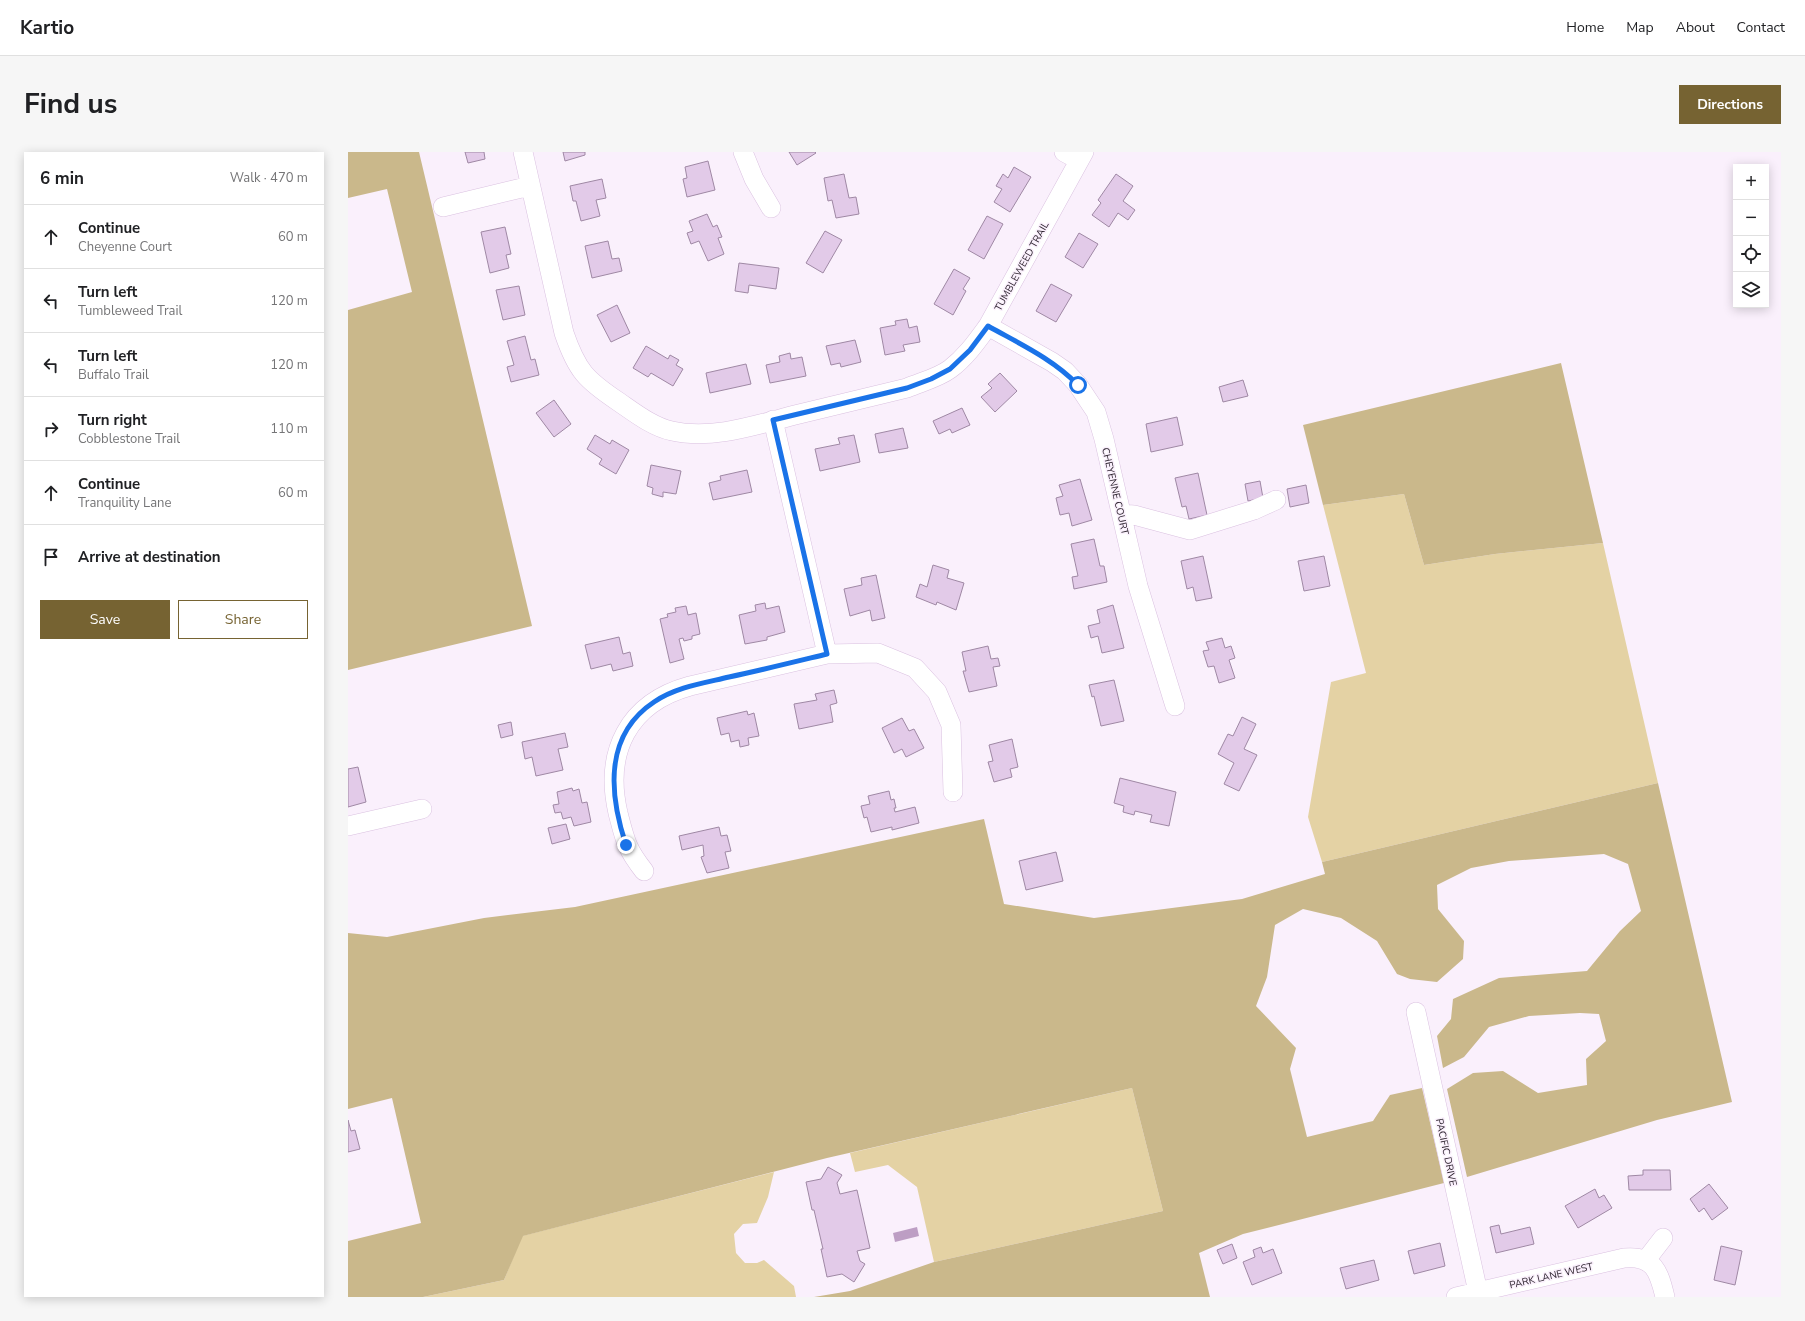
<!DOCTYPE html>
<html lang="en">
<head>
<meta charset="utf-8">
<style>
	body { margin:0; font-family:"Nunito Sans",sans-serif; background:#f6f6f6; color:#202124 }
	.controls { position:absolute; right:12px; top:12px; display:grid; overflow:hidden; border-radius:0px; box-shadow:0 2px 10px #0003 }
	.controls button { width:36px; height:36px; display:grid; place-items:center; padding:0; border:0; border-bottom:1px solid #e0e0e0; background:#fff; color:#202124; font:20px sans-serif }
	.stop { position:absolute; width:12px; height:12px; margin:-9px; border:3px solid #1a73e8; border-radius:50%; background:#fff }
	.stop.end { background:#1a73e8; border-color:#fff; box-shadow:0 1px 4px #0008 }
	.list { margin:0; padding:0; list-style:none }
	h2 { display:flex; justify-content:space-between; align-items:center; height:52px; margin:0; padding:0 16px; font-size:17px }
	h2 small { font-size:13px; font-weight:400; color:#757577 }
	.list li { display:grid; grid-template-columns:26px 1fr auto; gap:12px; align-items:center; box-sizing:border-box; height:64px; padding:0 16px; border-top:1px solid #e0e0e0 }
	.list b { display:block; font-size:15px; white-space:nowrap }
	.list p { margin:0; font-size:13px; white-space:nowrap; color:#757577 }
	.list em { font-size:13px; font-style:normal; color:#757577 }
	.actions { display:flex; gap:8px; padding:12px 16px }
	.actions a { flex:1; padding:9px 0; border:1px solid #766332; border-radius:0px; text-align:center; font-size:14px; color:#766332 }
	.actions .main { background:#766332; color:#fff }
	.icon { flex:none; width:22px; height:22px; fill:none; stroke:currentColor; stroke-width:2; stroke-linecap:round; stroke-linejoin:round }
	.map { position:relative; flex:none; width:1433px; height:1145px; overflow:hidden; border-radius:0px }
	header { display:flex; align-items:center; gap:24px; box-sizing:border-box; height:56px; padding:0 20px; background:#fff; border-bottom:1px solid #e0e0e0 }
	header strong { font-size:19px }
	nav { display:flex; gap:22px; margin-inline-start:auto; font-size:14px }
	.intro { display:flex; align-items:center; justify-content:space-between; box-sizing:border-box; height:96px; padding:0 24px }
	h1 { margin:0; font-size:28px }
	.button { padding:10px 18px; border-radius:0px; background:#766332; color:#fff; font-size:14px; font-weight:700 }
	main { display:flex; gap:24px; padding:0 24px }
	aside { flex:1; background:#fff; border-radius:0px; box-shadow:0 2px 10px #0003 }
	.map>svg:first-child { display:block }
</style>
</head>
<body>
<header>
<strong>Kartio</strong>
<nav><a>Home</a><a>Map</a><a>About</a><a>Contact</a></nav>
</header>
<div class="intro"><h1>Find us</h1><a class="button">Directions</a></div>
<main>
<aside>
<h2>6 min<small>Walk · 470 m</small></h2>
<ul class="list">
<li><svg class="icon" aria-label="ahead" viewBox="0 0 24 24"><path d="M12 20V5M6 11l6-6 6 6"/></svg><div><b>Continue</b><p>Cheyenne Court</p></div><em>60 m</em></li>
<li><svg class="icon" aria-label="left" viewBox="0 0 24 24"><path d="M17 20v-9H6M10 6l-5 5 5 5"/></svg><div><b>Turn left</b><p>Tumbleweed Trail</p></div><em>120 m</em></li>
<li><svg class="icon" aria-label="left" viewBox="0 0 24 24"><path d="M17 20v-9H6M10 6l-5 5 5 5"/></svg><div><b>Turn left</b><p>Buffalo Trail</p></div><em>120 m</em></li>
<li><svg class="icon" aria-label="right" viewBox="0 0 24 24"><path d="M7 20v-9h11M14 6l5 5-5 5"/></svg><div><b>Turn right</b><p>Cobblestone Trail</p></div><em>110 m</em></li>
<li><svg class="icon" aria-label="ahead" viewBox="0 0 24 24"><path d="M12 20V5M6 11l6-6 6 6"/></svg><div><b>Continue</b><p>Tranquility Lane</p></div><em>60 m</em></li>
<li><svg class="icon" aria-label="arrive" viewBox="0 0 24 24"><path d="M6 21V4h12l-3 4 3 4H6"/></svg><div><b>Arrive at destination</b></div></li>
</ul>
<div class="actions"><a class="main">Save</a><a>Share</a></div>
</aside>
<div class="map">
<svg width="1433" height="1145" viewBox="0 0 1433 1145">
	<rect width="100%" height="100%" fill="#faf0fc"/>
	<path fill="#e4d2a4" d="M1056,342L1076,413L1147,402L1255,391L1310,631L974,710L960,665L983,530L1018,521L975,353Z
		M784,936L815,1059L586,1110L569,1035L540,1013L507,1020L502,1001Z
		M426,1020L420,1045L409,1071L395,1072L386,1082L388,1101L397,1111H409L416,1108L446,1134L448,1145H75L156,1128L174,1084Z"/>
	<path fill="#cab88b" d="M0,0H71L184,474L0,518V158L64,140L39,37L0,46Z
		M1213,211L1255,391L1147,402L1076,413L1056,342L975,353L955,273Z
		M1310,631L1384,950L1309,968L1119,1025L1099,937L1125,921L1155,919L1190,941L1239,933L1238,907L1258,889L1251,862L1232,861L1181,864L1141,875L1116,905L1095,916L1089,884L1103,867L1105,847L1151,826L1239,819L1272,779L1293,759L1280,712L1256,702L1161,709L1123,716L1089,733L1090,757L1116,789L1115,807L1089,830L1062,827L1049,822L1029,789L993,766L955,757L927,773L919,825L908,854L948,896L942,917L959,985L1025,969L1042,943L1074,936L1096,1031L895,1082L851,1101L862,1145H466L502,1139L586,1110L815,1059L784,936L479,1006L175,1084L156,1128L75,1145H0V1089L73,1071L44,946L0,957V781L39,785L136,766L227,755L636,667L656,752L746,766L894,747L977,722L974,710Z"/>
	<path fill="#bd9ec4" d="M569,1075L571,1084L547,1090L545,1081Z"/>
	<path fill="#e2cae8" stroke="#9f88a4" d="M117,0H136L137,7L120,11Z
		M215,0H237V3L217,9Z
		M441,0H467L468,1L449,13Z
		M360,9L367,38L339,45L335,27L339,26L337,15Z
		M666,15L683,25L662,60L646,50L654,37L648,34L655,22L660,26Z
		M496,22L501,46L508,45L511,62L488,66L484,48L480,49L476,26Z
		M768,22L785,34L775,49L787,58L780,68L770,61L761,75L744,63L753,51L750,48Z
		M254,27L258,46L248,48L252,64L233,69L228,49H225L222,34Z
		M359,62L365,75L369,73L374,85L370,86L376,102L360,109L351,89L343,92L339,81L345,79L341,69Z
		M639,64L655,72L636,107L620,98Z
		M157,75L163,102L158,103L161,116L142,121L133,80Z
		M477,79L494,88L475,121L458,111Z
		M731,81L750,92L735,116L717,105Z
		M260,89L264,107L271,106L274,119L244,126L237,94Z
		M391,111L431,116L428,137L401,133L400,141L387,139Z
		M606,117L622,126L615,137L618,139L605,163L586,152Z
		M703,132L724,143L708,170L688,159Z
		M171,134L177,163L155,168L148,138Z
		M269,153L282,181L263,190L249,163Z
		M559,167L561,176L569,174L572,190L555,193L557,199L537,203L532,176L548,173L547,169Z
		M177,184L183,208L187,207L191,223L163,230L159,215L166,213L159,189Z
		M507,188L513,210L493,215L492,211L483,213L478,194Z
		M298,194L320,207L322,203L331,208L328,213L335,217L325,234L303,221L300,225L285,216Z
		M442,201L443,207L454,205L458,224L422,231L418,213L432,210L431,204Z
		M398,212L403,232L362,241L358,221Z
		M652,221L669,239L647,260L633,245L644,236L640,232Z
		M895,228L900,244L875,250L871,235Z
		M206,248L223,272L206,285L188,261Z
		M614,256L622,273L604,281L602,277L591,282L585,269Z
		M829,265L835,293L803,300L798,272Z
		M555,276L560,296L531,301L527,282Z
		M247,283L262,292L264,288L281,298L268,322L251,312L254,307L239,297Z
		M506,283L512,310L472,319L467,297L492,292L490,286Z
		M303,313L333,319L328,342L315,340V345L304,342L305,336L299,334Z
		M399,318L404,340L365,348L361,331L373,328L372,324Z
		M850,321L859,363L841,367L838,354L834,355L827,326Z
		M732,327L744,368L724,374L721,361L712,363L708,346L715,344L711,333Z
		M912,329L915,346L900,349L897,332Z
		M958,333L961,351L942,355L939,337Z
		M746,387L752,414H756L759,430L726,437L724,425L730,424L723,392Z
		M855,404L864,446L848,449L845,435L839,437L833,409Z
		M976,404L982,434L956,439L950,409Z
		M585,413L601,418L599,426L616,431L608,458L589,450L588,453L568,445L572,432L579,435Z
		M528,423L537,466L524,469L522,458L502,464L496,437L514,433L513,426Z
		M417,451L418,457L431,454L437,480L419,485V488L397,492L391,463L408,459L407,453Z
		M765,453L776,496L754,501L750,484L743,486L740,474L752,471L749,458Z
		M338,454L340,463L348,461L352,482L344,484V487L336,489L335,486L331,487L336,507L322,511L312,467L320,465L319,462L328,460L327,456Z
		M271,485L275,502L282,500L285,514L265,519L263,512L243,517L237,493Z
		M874,486L877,496L883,494L887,506L881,508L887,526L871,531L866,514L860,515L855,499L861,498L858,490Z
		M640,494L643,507L650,506L652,514L645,515L649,534L621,540L615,519H618L614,500Z
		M766,528L776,569L753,574L746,544L744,545L741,533Z
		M486,538L489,551L482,553L485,570L451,577L446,552L469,548L467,542Z
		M399,559L400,563L406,561L411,584L400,586L401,593L392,595L391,588L383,590L381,581L373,583L369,566Z
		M894,565L908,572L896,597L909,603L891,639L876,632L886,611L870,602L880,582L885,584Z
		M554,566L561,579L566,577L576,596L558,605L554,597L546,601L534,576Z
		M163,570L165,583L153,586L150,573Z
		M217,581L220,595L210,597L215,618L188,624L184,605L177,607L174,590Z
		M664,587L670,615L662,617L664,625L646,630L640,610L645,609L641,593Z
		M10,615L18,650L0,655V617Z
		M772,626L828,640L821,674L802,670L804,663L787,659L786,663L775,660L776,654L766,651Z
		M224,636L225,639L231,637L234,651L239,650L243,670L226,674L223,665L215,667L213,660L207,661L205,653L211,652L209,640Z
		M541,639L543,648L546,647L548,656H546L547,660L567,655L571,671L544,678V675L523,680L519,665L516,666L513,654L522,652L520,644Z
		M218,672L222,687L204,692L200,676Z
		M371,675L373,684L379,683L383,699L377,700L381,716L359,721L353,705L356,704L355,693L334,698L331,684Z
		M708,700L715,729L678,738L671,709Z
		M0,968L3,979L7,978L12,997L0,1000Z
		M480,1015L494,1023L489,1031L492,1042L509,1038L522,1096L509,1099L512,1109L517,1112L506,1130L494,1122L479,1125L473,1097H475L466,1058H464L458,1030L473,1027Z
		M1295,1018H1322L1323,1038H1281L1280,1024L1295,1023Z
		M1361,1032L1380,1056L1364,1068L1356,1056L1351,1060L1342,1047Z
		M1247,1037L1251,1046L1256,1043L1264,1056L1230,1076L1217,1054Z
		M1151,1073L1153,1082L1182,1075L1186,1092L1148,1101L1142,1075Z
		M1092,1091L1097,1114L1066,1122L1060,1099Z
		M884,1092L889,1106L875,1112L869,1098Z
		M1373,1094L1394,1099L1387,1133L1366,1128Z
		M913,1095L915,1101L925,1097L934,1121L904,1133L895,1110L907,1105L905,1098Z
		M1026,1108L1031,1128L998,1137L992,1116Z"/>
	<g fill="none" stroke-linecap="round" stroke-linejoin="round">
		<g stroke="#dac1e0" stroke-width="20">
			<path id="minor" d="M175,0L216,181C229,219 238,228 271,250C287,261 305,275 324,279C364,288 408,273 447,263C484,254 521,245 559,236C573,230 590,226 602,217C618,205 629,189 640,174L736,0
				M395,0L406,27L423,56
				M716,0L731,8
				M95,55L182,34
				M640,174L704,210L717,219L730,233L748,260L756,287L790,434L827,554
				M425,268L479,502
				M774,362L786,363L842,378L906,358L928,348
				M0,674L74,657
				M296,719C278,696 277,688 270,661C256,600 280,551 342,534L479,502L530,501L567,516L589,540L603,573L605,640
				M1068,860L1130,1140
				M1298,1108L1315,1086
				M1108,1145L1276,1106C1306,1103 1311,1120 1317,1145"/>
		</g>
		<use href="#minor" stroke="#fff" stroke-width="19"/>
	</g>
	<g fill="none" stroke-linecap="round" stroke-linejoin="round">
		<path stroke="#1a73e8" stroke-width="5" d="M278,693C261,642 256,583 306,550C328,535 356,531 381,525C414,518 446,510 479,502L425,268L559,236L583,227L602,217L622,198L640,174C672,192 705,207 730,233"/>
	</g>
	<g text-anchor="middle" stroke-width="3" stroke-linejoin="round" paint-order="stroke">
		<g font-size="10" fill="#261d28" stroke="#faf0fc">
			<text transform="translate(673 114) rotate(-61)" y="4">TUMBLEWEED TRAIL</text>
			<text transform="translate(768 339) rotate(77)" y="4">CHEYENNE COURT</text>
			<text transform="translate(1099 1000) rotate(78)" y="4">PACIFIC DRIVE</text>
			<text transform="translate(1203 1123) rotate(-13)" y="4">PARK LANE WEST</text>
		</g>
	</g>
</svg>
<div class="controls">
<button>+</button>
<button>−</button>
<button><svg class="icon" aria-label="locate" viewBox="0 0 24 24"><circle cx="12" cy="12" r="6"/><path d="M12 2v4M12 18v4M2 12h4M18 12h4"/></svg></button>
<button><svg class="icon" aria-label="layers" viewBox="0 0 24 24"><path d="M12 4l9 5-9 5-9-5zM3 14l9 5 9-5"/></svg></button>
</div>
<div class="stop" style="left:730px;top:233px"></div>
<div class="stop end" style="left:278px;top:693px"></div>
</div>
</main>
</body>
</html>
